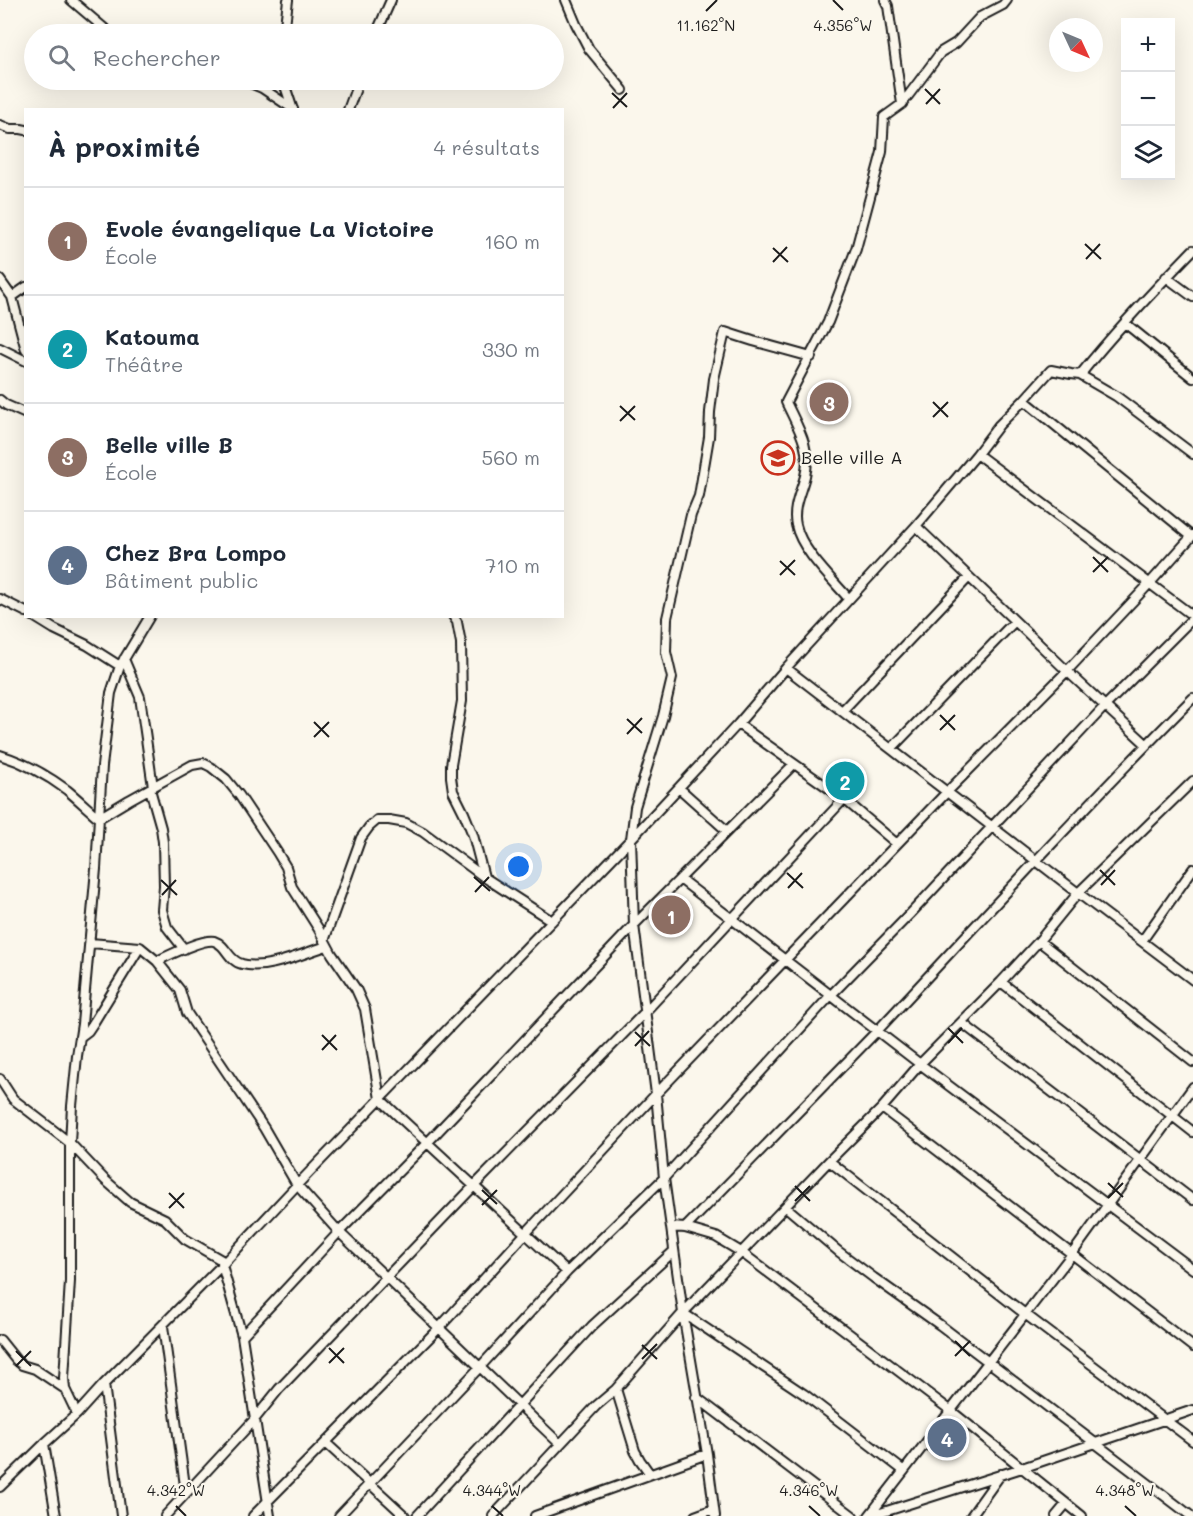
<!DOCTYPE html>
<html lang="fr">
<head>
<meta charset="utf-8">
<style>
	body { margin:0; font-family:Mali,sans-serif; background:#f6f6f7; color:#1f2937 }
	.controls { position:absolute; right:18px; top:18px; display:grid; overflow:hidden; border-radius:0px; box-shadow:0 6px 24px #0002 }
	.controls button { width:54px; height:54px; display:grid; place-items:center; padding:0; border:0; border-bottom:2px solid #e0e1e3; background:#fff; color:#1f2937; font:30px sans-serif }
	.compass { position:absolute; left:1049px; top:18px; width:54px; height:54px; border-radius:50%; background:#fff; box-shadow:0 6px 24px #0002; rotate:134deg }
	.you { position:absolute; left:519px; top:867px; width:21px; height:21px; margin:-15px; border:4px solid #fff; border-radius:50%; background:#1a73e8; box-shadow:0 0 0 9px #1a73e833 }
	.badge { display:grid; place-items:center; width:39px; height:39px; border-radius:50%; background:#c8321e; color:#fff; font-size:20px; font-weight:700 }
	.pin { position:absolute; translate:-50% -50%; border:3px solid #fff; box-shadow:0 2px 6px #0006 }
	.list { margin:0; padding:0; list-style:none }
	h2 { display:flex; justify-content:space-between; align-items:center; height:78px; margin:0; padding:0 24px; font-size:26px }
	h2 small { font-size:20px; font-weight:400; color:#747a83 }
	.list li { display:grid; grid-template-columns:39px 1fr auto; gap:18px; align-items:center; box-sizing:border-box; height:108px; padding:0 24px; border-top:2px solid #e0e1e3 }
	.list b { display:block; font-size:22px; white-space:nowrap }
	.list p { margin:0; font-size:20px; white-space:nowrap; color:#747a83 }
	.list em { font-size:20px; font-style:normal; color:#747a83 }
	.icon { flex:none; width:33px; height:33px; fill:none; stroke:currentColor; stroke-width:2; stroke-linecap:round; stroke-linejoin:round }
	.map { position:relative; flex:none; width:1193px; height:1516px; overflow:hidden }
	.search { position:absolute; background:#fff; box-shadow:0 6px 24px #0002; left:24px; top:24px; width:540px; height:66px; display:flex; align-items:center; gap:15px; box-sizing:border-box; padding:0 21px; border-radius:33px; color:#747a83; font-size:22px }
	.panel { position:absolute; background:#fff; box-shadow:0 6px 24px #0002; left:24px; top:108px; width:540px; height:510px; border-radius:0px }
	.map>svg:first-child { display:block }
</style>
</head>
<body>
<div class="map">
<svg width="1193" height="1516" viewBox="0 0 1193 1516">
	<rect width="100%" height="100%" fill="#fbf7ec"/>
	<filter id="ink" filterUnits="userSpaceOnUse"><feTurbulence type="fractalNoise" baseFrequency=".0167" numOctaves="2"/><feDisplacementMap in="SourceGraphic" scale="12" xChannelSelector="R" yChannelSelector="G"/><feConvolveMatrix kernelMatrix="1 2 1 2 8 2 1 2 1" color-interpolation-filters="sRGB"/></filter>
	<g filter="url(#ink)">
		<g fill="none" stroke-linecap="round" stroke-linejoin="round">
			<g stroke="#1c1c1c" stroke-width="12">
				<path id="minor" d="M71,0L111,34
					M566,0L576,24L589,49L623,90
					M885,0L888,6L902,104
					M284,34L288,0
					M376,34L391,0
					M243,80L262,88L293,109
					M283,80L293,110
					M348,110L359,80
					M0,125L10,129H21L26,130
					M1166,277L1193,297
					M0,280L12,297L26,350
					M12,297L26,287
					M1125,323L1193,378
					M0,348L26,361
					M1080,375L1116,396L1193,454
					M0,400L6,405L26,414
					M1024,400L1191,536
					M977,454L1193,616
					M916,526L1067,671L1146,744
					M0,599L26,612
					M849,599C832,579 801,550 796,525C792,508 801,492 805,476C812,448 797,426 786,402L828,322L856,249L882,152L884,117L902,104L941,52L956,43L980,17L1003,5L1007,0
					M33,616L54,629L87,645L120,666
					M453,616L457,622L461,643L462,701L451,765V777L453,791L464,813L473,835L484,877
					M124,659L140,697L153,787
					M786,668L1078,893L1193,980
					M842,711L969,577
					M738,724L844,799L897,844
					M891,749L1015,621
					M0,755C23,762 48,776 67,790C78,799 88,809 99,818L129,800L192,765L203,763L211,767L226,779L239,795L277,852L286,867L292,887L318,928L332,954L356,989L365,1009L380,1099L567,1272
					M679,788L727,831
					M150,789L161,828L163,842L164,886L162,910L167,927L184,949
					M680,879L920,1064L1193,1269
					M324,941L361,838L369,827L377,820H389L406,823L423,832L484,877L552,921
					M1039,941L1193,1062
					M1142,941L1193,869
					M90,943L140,947L157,961L180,990L187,1013L264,1128L297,1185L339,1232L560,1444
					M157,961C170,955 201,939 214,941C217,942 220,944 222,946C228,952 232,962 242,964C267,971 303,953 327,946
					M1001,982L1193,1132
					M962,1023L1193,1200
					M80,1037L88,1031L94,1022L140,947
					M0,1079L13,1099L70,1143L105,1180L130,1202L165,1219L185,1239L225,1262
					M882,1108L1193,1347
					M829,1161L1025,1314L1193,1441
					M786,1207L838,1251L874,1278L940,1325L1191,1516
					M671,1227L685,1228L716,1237L741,1252L950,1410L1082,1516
					M685,1228C749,1162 814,1096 878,1030C982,919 1085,806 1193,698
					M222,1265L242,1336L270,1516
					M683,1313L804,1394L904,1471
					M163,1326L186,1493
					M242,1336L339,1232L428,1142L634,925L794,764
					M0,1340L16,1360L22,1365L35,1369L65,1389
					M104,1384L121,1516
					M616,1389L635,1451L640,1460L650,1474
					M696,1397L853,1516
					M77,1414L65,1389L64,1378L70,1281V1143L72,1106L77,1056L82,1024L96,869L102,766L111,693L120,666L150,616
					M326,1443L405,1516
					M44,1444L56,1516
					M0,1487L44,1444L77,1414L104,1384L222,1265L297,1185L631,839L738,724L786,668L916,526L977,454L999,425L1024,400L1051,370L1071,374L1080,375C1115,331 1154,290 1193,250
					M165,1516L254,1420L279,1389L475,1185L645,1012L844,799
					M253,1516L439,1328L525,1234L656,1094L947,792L1067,671L1150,583L1193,535
					M339,1516L480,1367L567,1272L664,1178L831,995L912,912L1105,706L1193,618
					M417,1516L592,1326L674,1251
					M493,1516L596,1406L616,1389L683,1313L829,1161L882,1108L920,1064L1001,982L1039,941L1078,893L1193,781
					M535,1516L707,1454
					M695,1516L714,1509
					M715,1516L707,1454L683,1313L664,1178L656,1094L634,925L631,839L635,807L663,716L672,678L666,652L667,618L691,515L699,496L709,437L710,412L714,379L725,332L753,341L811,357
					M869,1516L1072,1254L1193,1087
					M871,1516L1022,1468L1193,1410
					M971,1516L1001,1474
					M1056,1516L1066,1504"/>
			</g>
			<use href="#minor" stroke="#fbf7ec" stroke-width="8"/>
		</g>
	</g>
	<path fill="none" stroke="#1c1c1c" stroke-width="2" d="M833,0L843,10M706,11L717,0M925,89L940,104M612,93L627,107M926,104L940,89M613,108L627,93M1085,244L1101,259M773,248L788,262M1086,259L1100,244M773,262L787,247M933,402L948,417M620,406L635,420M933,417L948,402M620,421L635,406M1093,557L1108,572M780,561L795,575M1093,572L1108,557M780,575L795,560M940,715L955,730M627,719L642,733M314,722L329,737M940,730L955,715M627,734L642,718M314,737L329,722M1100,870L1115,885M787,873L803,888M474,877L490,891M161,880L177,895M1101,885L1115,870M788,888L802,873M475,892L489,877M162,895L176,880M948,1028L963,1043M635,1032L650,1046M322,1035L337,1050M948,1043L962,1028M635,1046L649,1031M322,1050L336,1035M1108,1183L1123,1197M795,1186L810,1201M482,1190L497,1204M169,1193L184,1208M1108,1198L1123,1183M795,1201L810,1186M482,1205L497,1190M169,1208L184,1193M955,1341L970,1356M642,1345L657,1359M329,1348L344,1363M16,1351L31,1366M955,1356L970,1341M642,1359L657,1344M329,1363L344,1348M16,1366L31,1351M176,1506L186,1516M492,1506L503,1516M809,1506L820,1516M1125,1506L1136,1516"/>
	<defs>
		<g id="school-ring" transform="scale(1.725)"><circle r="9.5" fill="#fbf7ec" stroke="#c8321e" stroke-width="1.5"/><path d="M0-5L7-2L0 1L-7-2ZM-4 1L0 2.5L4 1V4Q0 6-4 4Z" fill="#c8321e"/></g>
	</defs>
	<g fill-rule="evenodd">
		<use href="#school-ring" x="778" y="458"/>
	</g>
	<g text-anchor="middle" stroke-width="4.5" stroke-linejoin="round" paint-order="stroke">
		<g font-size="18" fill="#1c1c1c" stroke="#fbf7ec" text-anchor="start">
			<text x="801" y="464">Belle ville A</text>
		</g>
	</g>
	<g font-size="15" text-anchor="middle" fill="#1c1c1c" stroke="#fbf7ec" stroke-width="4.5" stroke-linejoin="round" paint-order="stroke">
		<text x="843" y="31">4.356°W</text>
		<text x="706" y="31">11.162°N</text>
		<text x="176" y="1496">4.342°W</text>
		<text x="492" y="1496">4.344°W</text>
		<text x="809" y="1496">4.346°W</text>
		<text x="1125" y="1496">4.348°W</text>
	</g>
</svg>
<div class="controls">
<button>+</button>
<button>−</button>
<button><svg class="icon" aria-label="layers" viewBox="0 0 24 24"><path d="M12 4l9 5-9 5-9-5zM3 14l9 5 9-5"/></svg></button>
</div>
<svg class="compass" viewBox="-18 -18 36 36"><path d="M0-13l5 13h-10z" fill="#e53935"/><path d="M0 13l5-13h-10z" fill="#747a83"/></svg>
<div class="you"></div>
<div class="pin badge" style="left:671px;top:915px;background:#8d6e63">1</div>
<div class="pin badge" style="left:845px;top:781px;background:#0f9aa8">2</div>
<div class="pin badge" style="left:829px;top:402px;background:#8d6e63">3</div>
<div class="pin badge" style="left:947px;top:1438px;background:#5c6f8a">4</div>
<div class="search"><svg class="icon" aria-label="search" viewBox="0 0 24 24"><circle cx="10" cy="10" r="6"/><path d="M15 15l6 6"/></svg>Rechercher</div>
<section class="panel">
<h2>À proximité<small>4 résultats</small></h2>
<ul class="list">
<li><span class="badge" style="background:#8d6e63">1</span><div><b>Evole évangelique La Victoire</b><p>École</p></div><em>160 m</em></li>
<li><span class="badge" style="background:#0f9aa8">2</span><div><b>Katouma</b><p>Théâtre</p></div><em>330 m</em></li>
<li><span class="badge" style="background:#8d6e63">3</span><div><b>Belle ville B</b><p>École</p></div><em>560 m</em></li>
<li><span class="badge" style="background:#5c6f8a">4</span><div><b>Chez Bra Lompo</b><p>Bâtiment public</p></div><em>710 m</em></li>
</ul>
</section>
</div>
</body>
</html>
